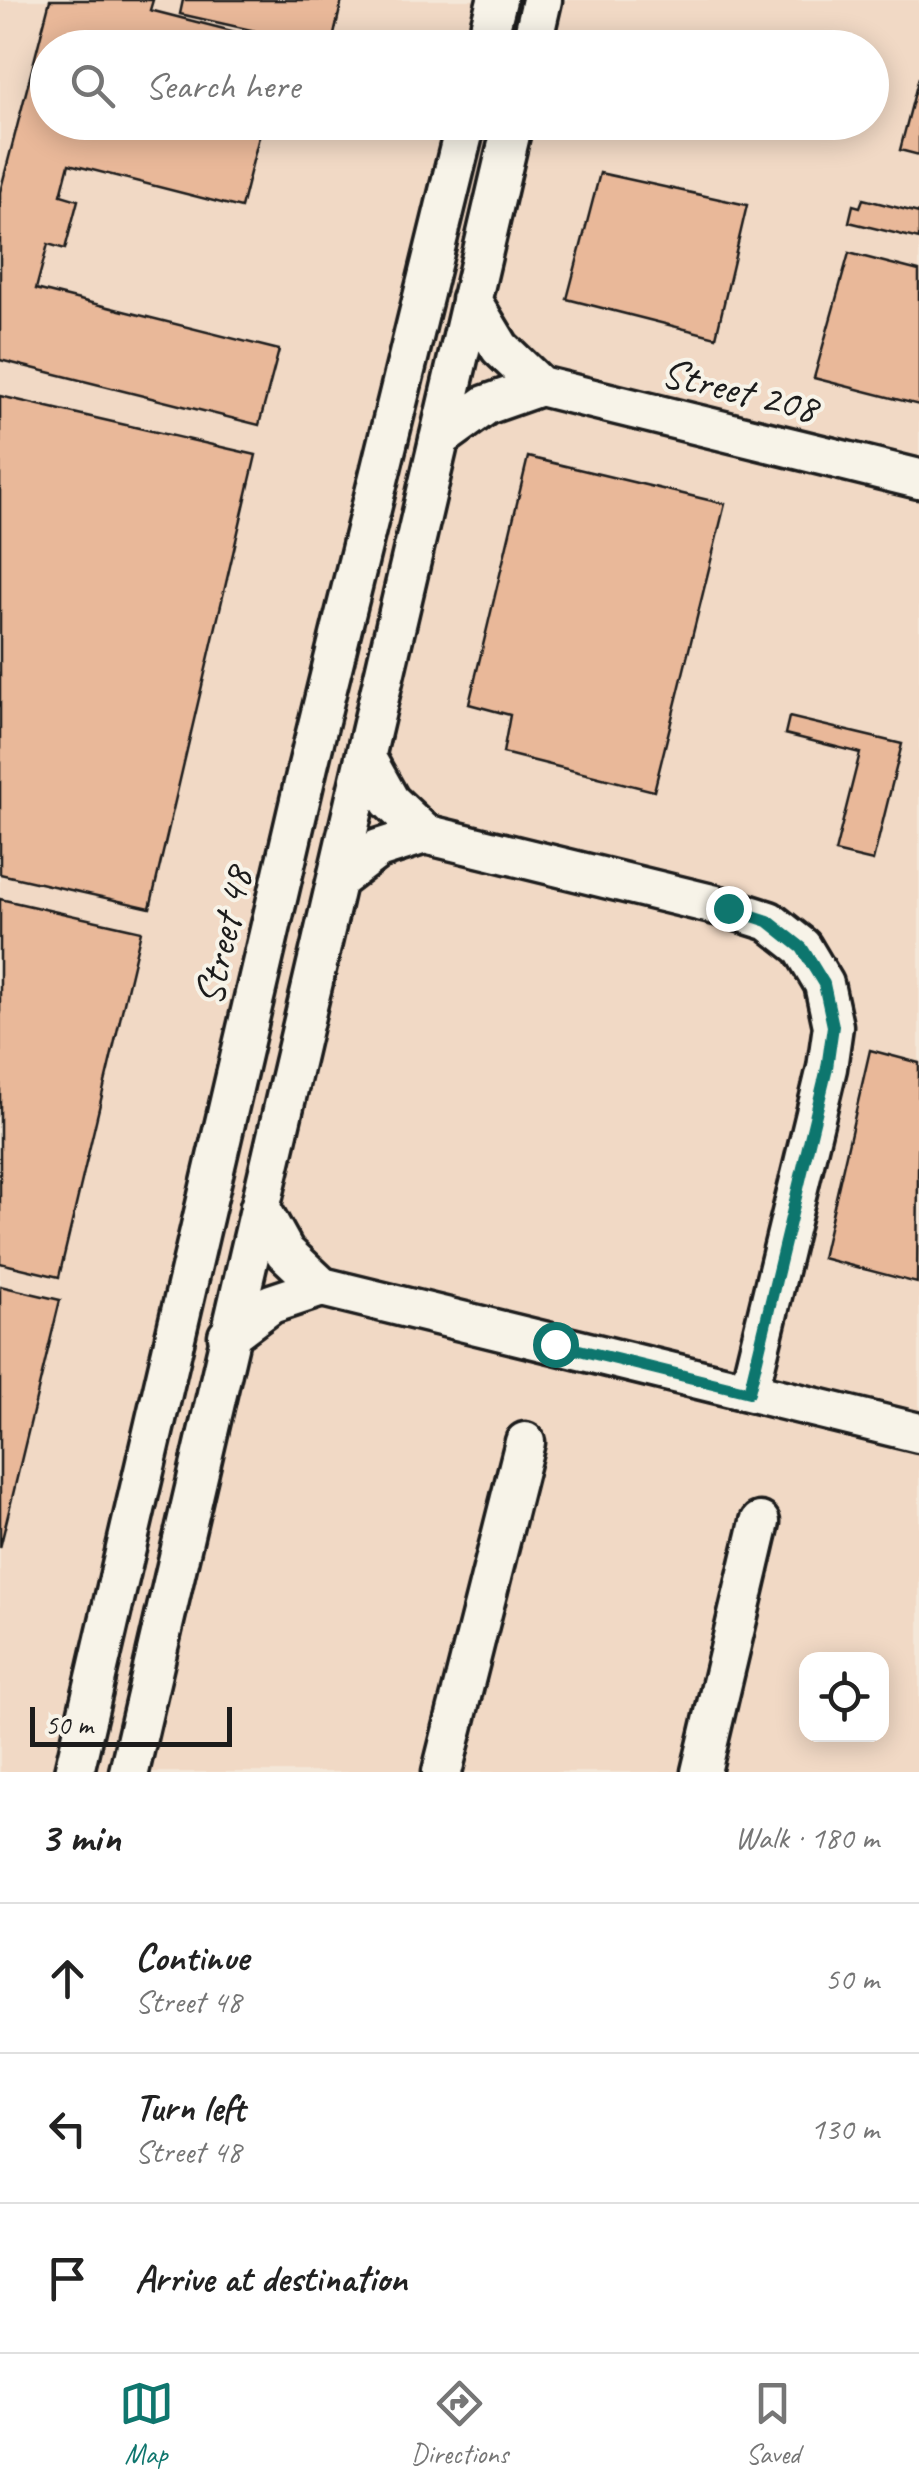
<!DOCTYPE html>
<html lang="en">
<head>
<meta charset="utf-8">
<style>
	body { margin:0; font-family:Caveat,sans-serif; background:#f6f6f6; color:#222 }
	.controls { position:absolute; right:30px; bottom:30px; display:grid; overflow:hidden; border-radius:20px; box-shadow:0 5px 25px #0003 }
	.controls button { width:90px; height:90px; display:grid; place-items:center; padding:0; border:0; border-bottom:2px solid #e0e0e0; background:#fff; color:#222; font:50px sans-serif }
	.scale { position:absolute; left:30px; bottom:25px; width:202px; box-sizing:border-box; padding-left:10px; border:5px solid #1c1c1c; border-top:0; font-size:28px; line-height:35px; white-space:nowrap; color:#1c1c1c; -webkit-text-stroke:8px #f7f3e8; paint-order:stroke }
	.stop { position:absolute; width:30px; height:30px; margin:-22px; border:8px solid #0f766e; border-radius:50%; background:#fff }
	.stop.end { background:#0f766e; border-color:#fff; box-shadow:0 2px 10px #0008 }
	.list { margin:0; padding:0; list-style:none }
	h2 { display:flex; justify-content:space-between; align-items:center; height:130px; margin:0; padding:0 40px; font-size:42px }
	h2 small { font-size:32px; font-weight:400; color:#767676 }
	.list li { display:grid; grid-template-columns:65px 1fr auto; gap:30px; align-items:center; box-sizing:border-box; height:150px; padding:0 40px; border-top:2px solid #e0e0e0 }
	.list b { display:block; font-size:38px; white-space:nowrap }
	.list p { margin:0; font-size:32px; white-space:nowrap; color:#767676 }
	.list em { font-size:32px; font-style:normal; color:#767676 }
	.icon { flex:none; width:55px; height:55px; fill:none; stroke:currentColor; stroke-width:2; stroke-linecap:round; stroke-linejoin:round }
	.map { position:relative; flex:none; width:919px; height:1772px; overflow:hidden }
	.search { position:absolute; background:#fff; box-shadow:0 5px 25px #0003; left:30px; right:30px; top:30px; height:110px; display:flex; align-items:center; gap:25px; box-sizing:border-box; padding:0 35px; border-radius:55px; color:#767676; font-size:38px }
	.sheet { height:580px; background:#fff }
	nav { display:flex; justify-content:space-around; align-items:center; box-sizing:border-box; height:140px; border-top:2px solid #e0e0e0; background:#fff; font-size:28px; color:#767676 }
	nav a { display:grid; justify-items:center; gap:5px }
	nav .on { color:#0f766e }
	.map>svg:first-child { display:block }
</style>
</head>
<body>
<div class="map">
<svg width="919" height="1772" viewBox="0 0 919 1772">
	<rect width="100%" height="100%" fill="#f4e7d8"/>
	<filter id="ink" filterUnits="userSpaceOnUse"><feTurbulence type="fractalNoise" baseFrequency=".01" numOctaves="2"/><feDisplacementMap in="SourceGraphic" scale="20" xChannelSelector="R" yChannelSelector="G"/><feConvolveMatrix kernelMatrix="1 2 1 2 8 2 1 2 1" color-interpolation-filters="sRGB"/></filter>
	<g filter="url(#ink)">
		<path fill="#f1d9c5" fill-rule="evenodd" d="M0,0H919V1772H0ZM48,48H872V122H48ZM806,1660H882V1734H806Z"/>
		<path fill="#e9b899" stroke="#1c1c1c" stroke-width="2.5" d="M50,0H153L150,10L298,48H48V122H285L284,130L262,125L241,208L69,164L61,195L78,200L65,249L48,244L36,289L279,350L259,425L0,360V192Z
			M183,0H342L331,48L180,14Z
			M919,77V155L900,150Z
			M600,173L747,205L716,337L567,299Z
			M863,199L919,213V239L849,222L853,205L860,207Z
			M849,253L919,271V405L814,378Z
			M0,396L256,455L150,908L0,874Z
			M528,457L725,504L654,791L503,753L510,715L469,704Z
			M789,717L902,744L873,861L835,852L860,753L785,734Z
			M0,899L141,931L59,1277L0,1263Z
			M870,1050L919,1063L917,1283L822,1258Z
			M0,1286L60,1300L0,1548Z"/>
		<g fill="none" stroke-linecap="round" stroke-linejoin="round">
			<g stroke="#1c1c1c" stroke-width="45">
				<path id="minor" d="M485,48L497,0
					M531,48L542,0
					M471,300L500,348L540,386L919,479
					M439,439L486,405L540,386
					M367,760L390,801L425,834L728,908L769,921L802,947L824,984L833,1026L827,1068L749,1391
					M339,879L378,849L425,834
					M260,1207L285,1252L322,1287L919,1433
					M228,1336L271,1304L322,1287
					M74,1772L308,766L466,122
					M129,1772L513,122
					M442,1772L525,1442
					M701,1772L760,1522"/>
			</g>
			<use href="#minor" stroke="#f7f3e8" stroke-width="38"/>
		</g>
	</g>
	<g fill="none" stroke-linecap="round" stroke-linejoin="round" filter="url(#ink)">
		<path stroke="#0f766e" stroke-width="12" d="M555,1344L749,1392L827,1068L833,1026L824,984L802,948L768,921L728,908"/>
	</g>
	<g text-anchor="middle" stroke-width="8" stroke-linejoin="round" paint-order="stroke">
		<g font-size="42" fill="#1c1c1c" stroke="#f7f3e8">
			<text transform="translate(740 389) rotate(14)" y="15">Street 208</text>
			<text transform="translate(222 936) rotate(-77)" y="15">Street 48</text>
		</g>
	</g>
</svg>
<div class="controls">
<button><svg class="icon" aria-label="locate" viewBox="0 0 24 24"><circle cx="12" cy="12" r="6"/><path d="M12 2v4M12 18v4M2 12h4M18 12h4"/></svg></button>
</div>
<div class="scale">50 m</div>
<div class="stop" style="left:555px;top:1344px"></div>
<div class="stop end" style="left:728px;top:908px"></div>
<div class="search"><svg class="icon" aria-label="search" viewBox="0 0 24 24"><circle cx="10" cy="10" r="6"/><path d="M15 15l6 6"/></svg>Search here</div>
</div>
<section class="sheet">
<h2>3 min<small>Walk · 180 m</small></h2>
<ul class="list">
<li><svg class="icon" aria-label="ahead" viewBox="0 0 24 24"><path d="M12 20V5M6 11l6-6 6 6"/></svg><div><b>Continue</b><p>Street 48</p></div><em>50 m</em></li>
<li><svg class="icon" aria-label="left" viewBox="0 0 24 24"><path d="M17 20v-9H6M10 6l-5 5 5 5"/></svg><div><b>Turn left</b><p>Street 48</p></div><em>130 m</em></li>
<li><svg class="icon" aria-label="arrive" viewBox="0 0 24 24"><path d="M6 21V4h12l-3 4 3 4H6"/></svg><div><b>Arrive at destination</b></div></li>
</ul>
</section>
<nav>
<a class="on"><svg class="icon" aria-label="map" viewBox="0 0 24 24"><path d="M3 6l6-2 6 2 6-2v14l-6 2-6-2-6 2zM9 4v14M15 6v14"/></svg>Map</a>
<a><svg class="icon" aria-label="directions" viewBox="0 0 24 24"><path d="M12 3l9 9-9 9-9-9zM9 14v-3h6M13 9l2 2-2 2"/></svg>Directions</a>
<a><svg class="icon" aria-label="saved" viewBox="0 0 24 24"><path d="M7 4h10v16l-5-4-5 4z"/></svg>Saved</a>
</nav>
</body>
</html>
